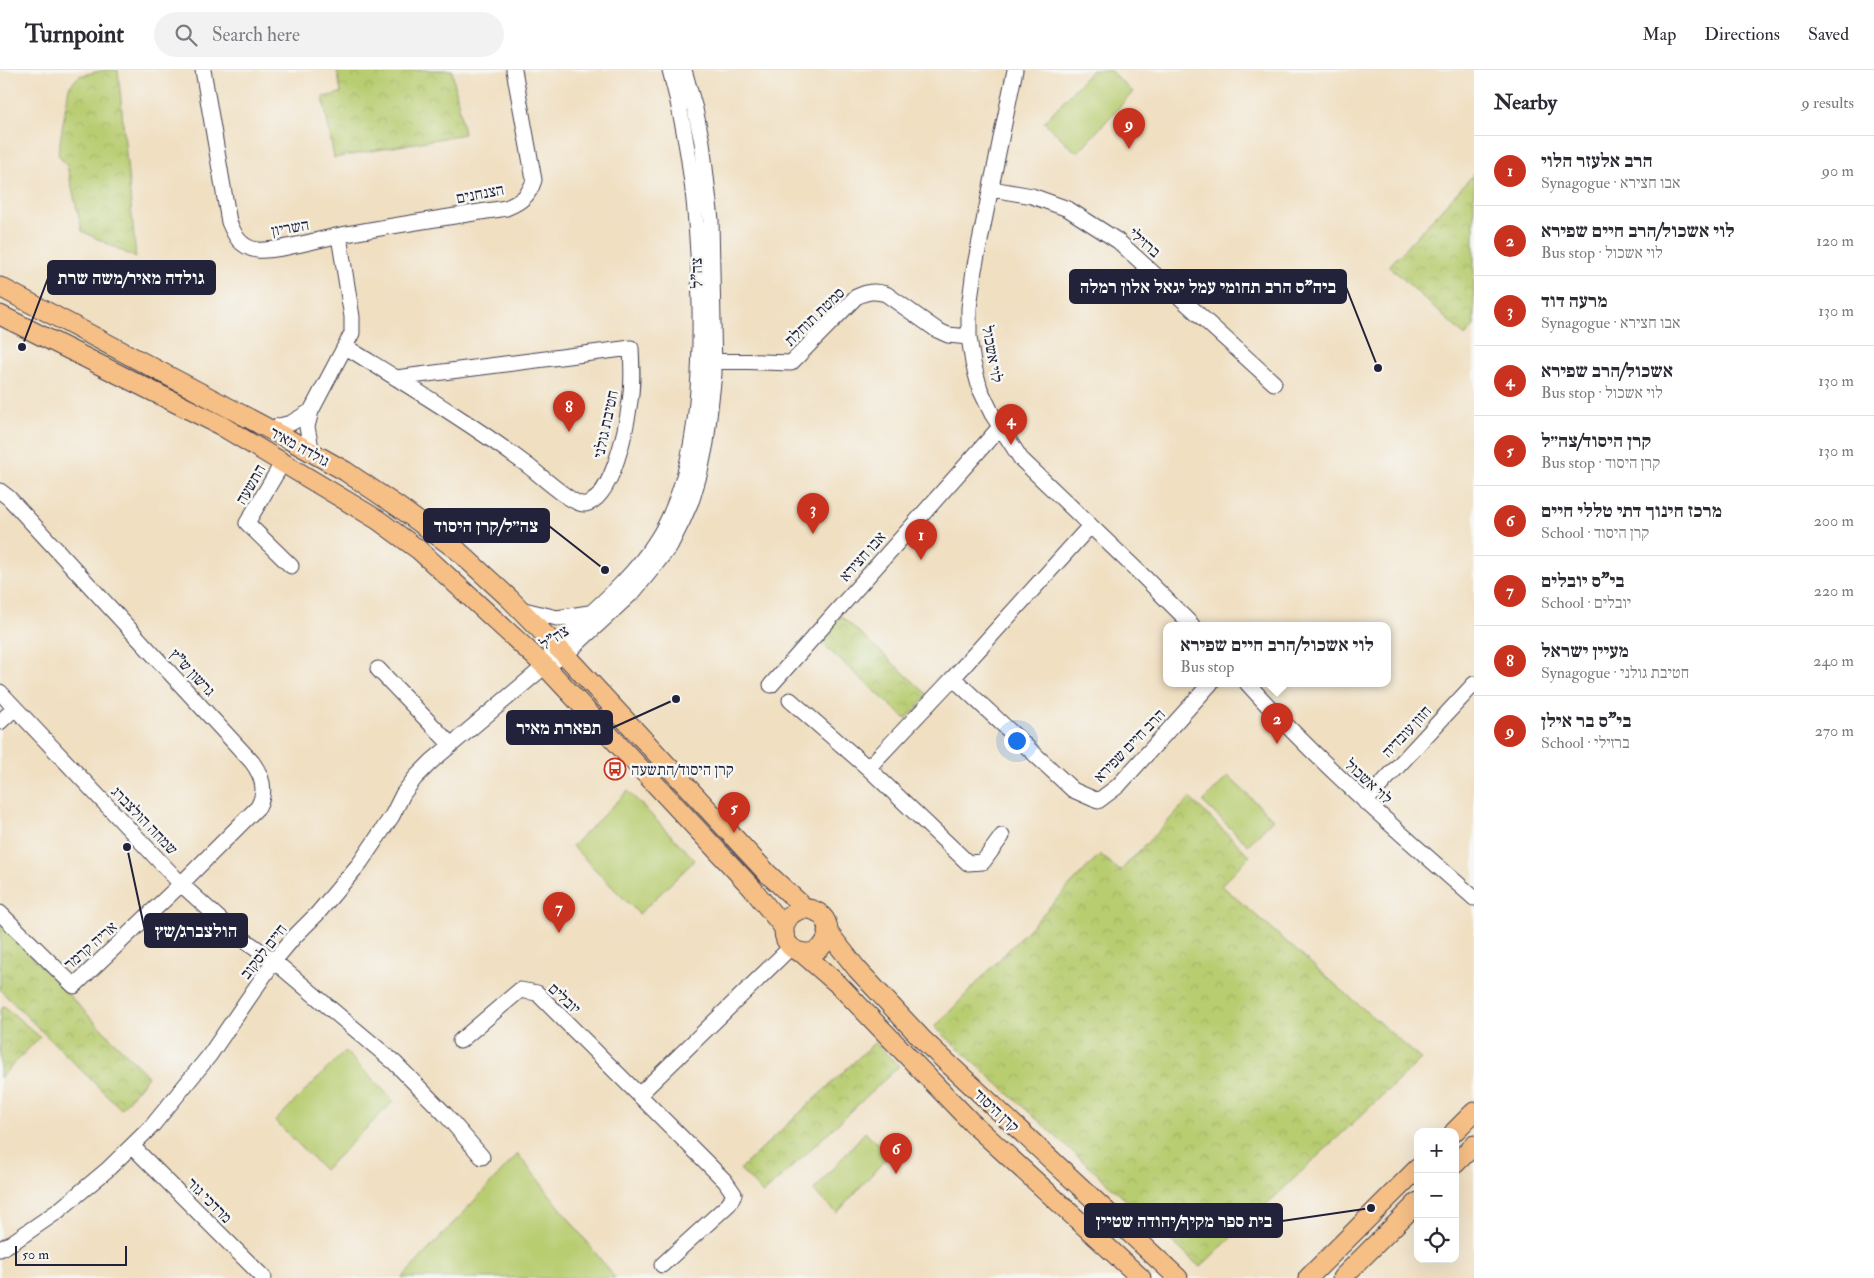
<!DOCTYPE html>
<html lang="en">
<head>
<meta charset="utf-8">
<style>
	body { margin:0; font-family:"IM FELL Double Pica","Frank Ruhl Libre",serif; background:#f2f2f3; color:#2b2b33 }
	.controls { position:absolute; right:15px; bottom:15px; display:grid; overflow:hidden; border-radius:10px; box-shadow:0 5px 20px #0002 }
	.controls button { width:45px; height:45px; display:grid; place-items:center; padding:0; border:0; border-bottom:1px solid #e1e1e2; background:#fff; color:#2b2b33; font:25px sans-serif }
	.scale { position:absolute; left:15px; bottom:12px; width:112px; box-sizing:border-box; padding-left:5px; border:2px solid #22223b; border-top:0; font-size:14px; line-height:18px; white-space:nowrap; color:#22223b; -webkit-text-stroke:4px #f6f6f2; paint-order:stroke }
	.you { position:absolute; left:1016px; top:670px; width:18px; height:18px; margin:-12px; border:4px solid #fff; border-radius:50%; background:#1a73e8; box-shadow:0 0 0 8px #1a73e833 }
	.badge { display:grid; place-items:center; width:32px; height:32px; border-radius:50%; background:#c8321e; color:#fff; font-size:16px; font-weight:700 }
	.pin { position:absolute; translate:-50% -41px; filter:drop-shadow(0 1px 2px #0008) }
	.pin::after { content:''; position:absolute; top:26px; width:18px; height:15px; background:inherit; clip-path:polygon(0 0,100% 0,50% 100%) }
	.popup { position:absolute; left:1163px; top:552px; width:228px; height:65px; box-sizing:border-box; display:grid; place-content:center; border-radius:10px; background:#fff; filter:drop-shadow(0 1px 4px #0005); font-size:16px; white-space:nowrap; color:#7c7c81 }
	.popup b { font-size:19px; color:#2b2b33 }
	.popup::after { content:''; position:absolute; left:50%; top:100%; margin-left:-10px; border:10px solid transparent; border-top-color:#fff }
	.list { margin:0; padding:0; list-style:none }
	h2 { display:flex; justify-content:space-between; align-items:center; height:65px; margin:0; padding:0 20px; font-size:21px }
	h2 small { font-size:16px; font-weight:400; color:#7c7c81 }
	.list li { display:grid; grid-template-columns:32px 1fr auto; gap:15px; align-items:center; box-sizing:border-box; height:70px; padding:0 20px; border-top:1px solid #e1e1e2 }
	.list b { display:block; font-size:19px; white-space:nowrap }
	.list p { margin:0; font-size:16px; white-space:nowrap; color:#7c7c81 }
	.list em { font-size:16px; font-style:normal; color:#7c7c81 }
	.icon { flex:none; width:28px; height:28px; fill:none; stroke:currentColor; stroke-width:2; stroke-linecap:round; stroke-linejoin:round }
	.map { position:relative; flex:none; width:1474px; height:1208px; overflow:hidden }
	header { display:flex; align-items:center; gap:30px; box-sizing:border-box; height:70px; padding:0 25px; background:#fff; border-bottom:1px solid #e1e1e2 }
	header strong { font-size:24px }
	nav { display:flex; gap:28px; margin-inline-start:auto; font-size:18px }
	.search { width:350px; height:45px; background:#f2f2f3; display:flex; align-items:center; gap:12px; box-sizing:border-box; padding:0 18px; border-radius:28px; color:#7c7c81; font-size:19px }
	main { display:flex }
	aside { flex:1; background:#fff }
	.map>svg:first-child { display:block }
</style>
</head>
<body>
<header>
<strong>Turnpoint</strong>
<div class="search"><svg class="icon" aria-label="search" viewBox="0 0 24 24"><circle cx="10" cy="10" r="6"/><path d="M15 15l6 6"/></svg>Search here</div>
<nav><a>Map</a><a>Directions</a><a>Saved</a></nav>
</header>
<main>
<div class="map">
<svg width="1474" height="1208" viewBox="0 0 1474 1208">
	<defs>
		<pattern id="park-crowns" width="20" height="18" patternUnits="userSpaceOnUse" patternTransform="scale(1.25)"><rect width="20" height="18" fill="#b8cc70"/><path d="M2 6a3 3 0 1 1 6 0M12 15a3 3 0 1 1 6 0" fill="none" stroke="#9eaf62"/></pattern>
	</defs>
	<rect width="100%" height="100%" fill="#f6f6f2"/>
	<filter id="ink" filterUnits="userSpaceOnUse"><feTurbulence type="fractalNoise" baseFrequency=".02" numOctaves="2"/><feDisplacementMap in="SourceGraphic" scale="10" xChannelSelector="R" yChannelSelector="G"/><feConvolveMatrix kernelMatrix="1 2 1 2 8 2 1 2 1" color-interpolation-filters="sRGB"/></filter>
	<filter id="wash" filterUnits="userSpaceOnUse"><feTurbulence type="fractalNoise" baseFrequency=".0096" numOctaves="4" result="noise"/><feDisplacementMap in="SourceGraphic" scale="20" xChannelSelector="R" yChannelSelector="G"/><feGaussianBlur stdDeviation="1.12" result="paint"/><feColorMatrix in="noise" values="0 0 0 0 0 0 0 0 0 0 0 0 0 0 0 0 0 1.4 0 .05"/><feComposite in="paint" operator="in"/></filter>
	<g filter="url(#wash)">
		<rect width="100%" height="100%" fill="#f0dfc1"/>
		<path fill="#b8cc70" stroke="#6d7756" d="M1092,0H1109L1133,22L1077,83L1044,52Z
			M1228,706L1273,749L1248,775L1203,732Z
			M628,721L695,790L639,844L572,776Z
			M345,981L394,1031L324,1100L275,1051Z
			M865,1062L890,1084L837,1143L813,1121Z
			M518,1084L615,1208H402Z"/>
		<path fill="url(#park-crowns)" stroke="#6d7756" d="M105,0H118L136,188L82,161L67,96L58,84L69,17L79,6Z
			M337,0H452L464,64L334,88L323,27L341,23Z
			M1474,104V256L1465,266L1389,196Z
			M841,546L928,625L906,649L819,571Z
			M1190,728L1250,786L1221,815L1421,989L1200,1197L935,957L1100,784L1120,801Z
			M0,855L148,1006L121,1039L0,920Z
			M4,936L40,967L0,1008V940Z
			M875,972L899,996L763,1124L740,1099Z"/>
	</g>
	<g filter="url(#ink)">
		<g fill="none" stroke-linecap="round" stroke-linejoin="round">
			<g stroke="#413e4f" stroke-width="17">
				<path id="minor" d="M203,0L229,152C235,166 240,177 257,180C275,182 317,170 336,166C393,155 450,147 506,138C521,132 529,126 534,110L514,0
					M1015,0L974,200L969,238V267L973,293L980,319L992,344L1021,389L1144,507L1192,555
					M992,119L1032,126L1068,139L1118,171L1274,313
					M346,277C407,315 469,352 527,395C538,403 573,436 585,434C613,430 627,354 630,331C633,314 632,296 631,278L396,308
					M705,290L791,293L856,227C867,222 874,220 886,224L937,260L948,265L969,267
					M268,359L291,353L311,341
					M312,383L307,357L311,341L352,263V247L339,166
					M283,392L247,453L291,496
					M0,421L9,428L252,692C263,707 267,721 258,737L181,814L74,916L0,843
					M520,539L557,548L589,543
					M551,584L556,575C591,542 632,510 658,468C698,403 701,310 700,236C698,153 692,80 670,0
					M378,599L451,675
					M953,608L1073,720L1098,731L1118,716L1211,613
					M1247,613C1317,691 1395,759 1474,828
					M771,615L1000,357
					M0,622L181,814L235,863L274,891L395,993L445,1044L482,1087
					M790,630L868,698L968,793L983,792L1002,766
					M0,652L15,638
					M868,698L953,608L1090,456
					M1365,732L1474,614
					M460,971L520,920L537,923L725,1111L734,1124L729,1134L662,1195
					M639,1025L791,877
					M132,1076L264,1208
					M0,1179L13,1172L58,1141L107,1100L152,1056L209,986L274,891L294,867L317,844L360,793L392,746L403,724L415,708L432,691L545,596L565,585L635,520L652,499L670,476L682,452L692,429L700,402L706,373L714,304L711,150L702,72L695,39L684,0"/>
			</g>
			<g stroke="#413e4f" stroke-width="21">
				<path id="major" d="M0,217L288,369L345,401L400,438L457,480L510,529L565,585L768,804L806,839
					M0,245L220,355L378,450L419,480L545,596L752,818L784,858
					M784 861a22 22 0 1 1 44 0a22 22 0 1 1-44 0Z
					M827,861L857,899L923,970L1178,1208
					M801,882L839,915L971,1052L1141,1208
					M1454,1062L1474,1042
					M1455,1094L1474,1075
					M1308,1208L1418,1098
					M1342,1208L1418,1132"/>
			</g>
			<use href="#minor" stroke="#fff" stroke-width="15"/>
			<use href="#major" stroke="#f5bf86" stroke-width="19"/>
		</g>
	</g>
	<defs>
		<g id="bus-ring" transform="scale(1.125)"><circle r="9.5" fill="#f6f6f2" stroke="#c8321e" stroke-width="1.5"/><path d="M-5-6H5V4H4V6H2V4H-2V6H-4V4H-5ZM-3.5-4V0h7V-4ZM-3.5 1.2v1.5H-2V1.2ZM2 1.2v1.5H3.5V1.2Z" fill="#c8321e"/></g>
	</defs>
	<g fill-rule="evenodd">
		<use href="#bus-ring" x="615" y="699"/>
	</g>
	<g text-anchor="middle" stroke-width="5" stroke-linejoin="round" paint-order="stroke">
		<g font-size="16" fill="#22223b" stroke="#f6f6f2">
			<text transform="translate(480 123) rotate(-11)" y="6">הצנחנים</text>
			<text transform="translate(290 157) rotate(-10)" y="6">השריון</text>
			<text transform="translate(1145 172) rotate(41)" y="6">ברזילי</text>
			<text transform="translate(696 203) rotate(-92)" y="6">צה"ל</text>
			<text transform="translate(814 246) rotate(-44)" y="6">סמטת תוחלת</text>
			<text transform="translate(993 284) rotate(80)" y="6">לוי אשכול</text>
			<text transform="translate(605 354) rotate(-78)" y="6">חטיבת גולני</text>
			<text transform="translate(300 376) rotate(29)" y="6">גולדה מאיר</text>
			<text transform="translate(250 414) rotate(-60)" y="6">התשעה</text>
			<text transform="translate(862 486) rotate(-48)" y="6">אבו חצירא</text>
			<text transform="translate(554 567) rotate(-34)" y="6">צה"ל</text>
			<text transform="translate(193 602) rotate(47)" y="6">גרשון ש"ץ</text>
			<text transform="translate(1406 661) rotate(-47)" y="6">חזון עובדיה</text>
			<text transform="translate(1129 675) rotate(-46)" y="6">הרב חיים שפירא</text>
			<text transform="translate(1369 711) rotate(43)" y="6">לוי אשכול</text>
			<text transform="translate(145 750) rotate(46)" y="6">שמחה הולצברג</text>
			<text transform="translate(90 875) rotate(-41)" y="6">אריה קרמר</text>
			<text transform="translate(263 881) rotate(-52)" y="6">חיים לסקוב</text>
			<text transform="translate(565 928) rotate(43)" y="6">יובלים</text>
			<text transform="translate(997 1040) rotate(43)" y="6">קרן היסוד</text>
			<text transform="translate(210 1130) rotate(45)" y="6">מרדכי גור</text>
		</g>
		<g font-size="16" fill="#22223b" stroke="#f6f6f2" text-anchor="start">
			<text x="631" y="705">קרן היסוד/התשעה</text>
		</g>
	</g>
	<path fill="none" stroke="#22223b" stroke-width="2" d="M22 277L48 208M1378 298L1346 217M605 500L549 456M676 629L612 658M127 777L145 861M1371 1138L1282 1151"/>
	<g fill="#22223b" stroke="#f6f6f2" stroke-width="2">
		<circle cx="22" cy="277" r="5"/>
		<circle cx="1378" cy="298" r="5"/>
		<circle cx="605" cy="500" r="5"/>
		<circle cx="676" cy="629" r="5"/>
		<circle cx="127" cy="777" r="5"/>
		<circle cx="1371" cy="1138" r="5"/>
	</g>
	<g fill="#22223b" stroke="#22223b" stroke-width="2">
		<rect x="48" y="191" width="167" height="33" rx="5"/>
		<rect x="1070" y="200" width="276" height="33" rx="5"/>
		<rect x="424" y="439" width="125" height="33" rx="5"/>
		<rect x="507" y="641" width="105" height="33" rx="5"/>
		<rect x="145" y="844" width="102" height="33" rx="5"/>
		<rect x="1085" y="1134" width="197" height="33" rx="5"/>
	</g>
	<g font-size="18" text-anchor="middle" font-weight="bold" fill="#fff">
		<text x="131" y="214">גולדה מאיר/משה שרת</text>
		<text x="1208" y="223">ביה"ס הרב תחומי עמל יגאל אלון רמלה</text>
		<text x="486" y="462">צה״ל/קרן היסוד</text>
		<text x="559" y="664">תפארת מאיר</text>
		<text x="196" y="867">הולצברג/שץ</text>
		<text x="1184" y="1157">בית ספר מקיף/יהודה שטיין</text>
	</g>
</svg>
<div class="controls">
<button>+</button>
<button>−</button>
<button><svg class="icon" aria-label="locate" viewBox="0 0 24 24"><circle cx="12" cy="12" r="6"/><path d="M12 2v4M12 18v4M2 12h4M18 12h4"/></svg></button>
</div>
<div class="scale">50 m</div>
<div class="you"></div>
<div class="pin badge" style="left:921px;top:490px">1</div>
<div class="pin badge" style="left:1277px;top:674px">2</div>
<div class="popup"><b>לוי אשכול/הרב חיים שפירא</b>Bus stop</div>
<div class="pin badge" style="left:813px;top:464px">3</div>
<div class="pin badge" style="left:1011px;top:375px">4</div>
<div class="pin badge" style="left:734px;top:763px">5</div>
<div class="pin badge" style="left:896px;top:1104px">6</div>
<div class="pin badge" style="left:559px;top:863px">7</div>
<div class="pin badge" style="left:569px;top:362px">8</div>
<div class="pin badge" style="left:1129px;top:79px">9</div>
</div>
<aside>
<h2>Nearby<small>9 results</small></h2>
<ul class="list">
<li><span class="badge">1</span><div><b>הרב אלעזר הלוי</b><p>Synagogue · אבו חצירא</p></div><em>90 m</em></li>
<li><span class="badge">2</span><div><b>לוי אשכול/הרב חיים שפירא</b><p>Bus stop · לוי אשכול</p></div><em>120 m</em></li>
<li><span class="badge">3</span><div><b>מרעה דוד</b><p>Synagogue · אבו חצירא</p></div><em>130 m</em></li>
<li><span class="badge">4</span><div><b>אשכול/הרב שפירא</b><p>Bus stop · לוי אשכול</p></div><em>130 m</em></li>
<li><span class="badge">5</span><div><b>קרן היסוד/צה״ל</b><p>Bus stop · קרן היסוד</p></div><em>130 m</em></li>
<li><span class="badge">6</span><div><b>מרכז חינוך דתי טללי חיים</b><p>School · קרן היסוד</p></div><em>200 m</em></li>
<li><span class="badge">7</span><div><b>בי&quot;ס יובלים</b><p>School · יובלים</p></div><em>220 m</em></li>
<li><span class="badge">8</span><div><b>מעיין ישראל</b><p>Synagogue · חטיבת גולני</p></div><em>240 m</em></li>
<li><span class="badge">9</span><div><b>בי&quot;ס בר אילן</b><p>School · ברזילי</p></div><em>270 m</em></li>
</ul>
</aside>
</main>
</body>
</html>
